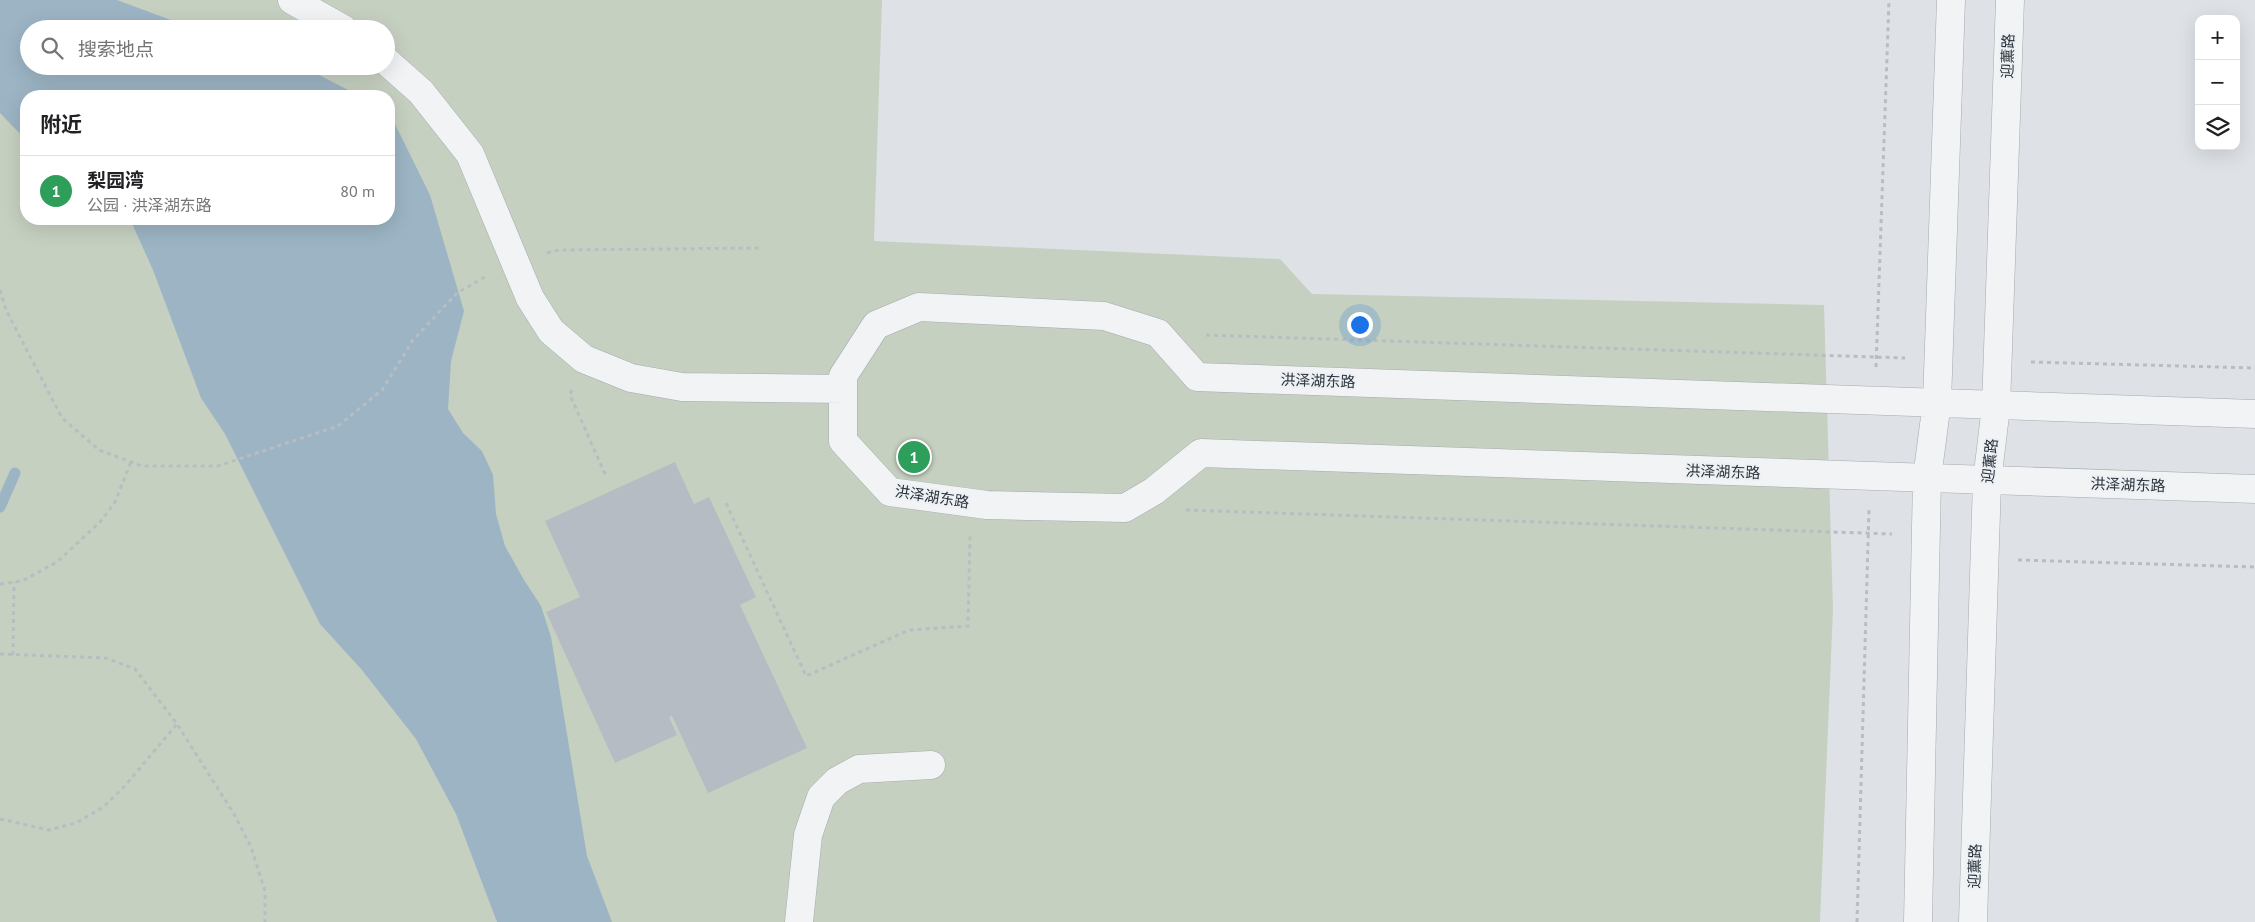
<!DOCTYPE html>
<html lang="zh">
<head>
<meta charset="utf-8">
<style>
	body { margin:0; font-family:"PT Sans","Noto Sans SC",sans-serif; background:#f6f6f6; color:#202124 }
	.controls { position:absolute; right:15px; top:15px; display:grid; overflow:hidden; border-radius:10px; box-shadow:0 5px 20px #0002 }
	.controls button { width:45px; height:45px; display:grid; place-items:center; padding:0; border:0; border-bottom:1px solid #e0e0e0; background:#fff; color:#202124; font:25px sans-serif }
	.you { position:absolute; left:1359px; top:324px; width:18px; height:18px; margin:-12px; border:4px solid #fff; border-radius:50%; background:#1a73e8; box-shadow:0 0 0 8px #1a73e833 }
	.badge { display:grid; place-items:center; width:32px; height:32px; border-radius:50%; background:#db2777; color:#fff; font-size:16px; font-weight:700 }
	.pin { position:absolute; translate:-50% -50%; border:2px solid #fff; box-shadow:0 1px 5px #0006 }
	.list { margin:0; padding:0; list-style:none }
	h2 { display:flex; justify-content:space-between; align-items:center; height:65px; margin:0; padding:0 20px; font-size:21px }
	h2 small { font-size:16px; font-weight:400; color:#757577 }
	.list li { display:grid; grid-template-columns:32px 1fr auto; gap:15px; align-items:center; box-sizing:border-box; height:70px; padding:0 20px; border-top:1px solid #e0e0e0 }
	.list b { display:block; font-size:19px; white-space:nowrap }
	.list p { margin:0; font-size:16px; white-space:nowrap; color:#757577 }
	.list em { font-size:16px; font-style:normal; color:#757577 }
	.icon { flex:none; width:28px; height:28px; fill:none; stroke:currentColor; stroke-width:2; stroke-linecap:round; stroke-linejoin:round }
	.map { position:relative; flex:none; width:2255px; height:922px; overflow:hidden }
	.search { position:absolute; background:#fff; box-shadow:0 5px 20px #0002; left:20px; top:20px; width:375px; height:55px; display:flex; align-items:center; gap:12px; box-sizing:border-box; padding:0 18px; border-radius:28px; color:#757577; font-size:19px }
	.panel { position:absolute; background:#fff; box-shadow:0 5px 20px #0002; left:20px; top:90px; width:375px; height:135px; border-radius:20px }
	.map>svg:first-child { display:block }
</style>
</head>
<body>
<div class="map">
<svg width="2255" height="922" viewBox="0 0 2255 922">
	<rect width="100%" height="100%" fill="#dee2e7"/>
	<path fill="#c6d0c0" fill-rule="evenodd" d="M0,0H882L874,241L1280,259L1312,294L1824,305L1833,609L1820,922H0ZM29,29H386V66H29ZM26,96H389V219H26Z"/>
	<path fill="#9cb4c4" d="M0,0H117L195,29H29V66H296L319,75L360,96H26V140L0,113Z
		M389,112L430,195L464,311L451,361L448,409L463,433L482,451L493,475L496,514L505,546L524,580L541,606L551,637L587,856L612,922H497L456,814L416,739L362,670L320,624L225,434L201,398L153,270L130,219H389Z"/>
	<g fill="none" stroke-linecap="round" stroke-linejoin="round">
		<path stroke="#9cb4c4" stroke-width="11" d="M0,507L15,473"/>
	</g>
	<path fill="#b6bcc3" d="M675,462L694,504L709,497L756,597L740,605L807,748L708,793L672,716L669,717L677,735L615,763L546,612L580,597L545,521Z"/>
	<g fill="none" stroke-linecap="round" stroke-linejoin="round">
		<g stroke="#a4aab0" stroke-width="29">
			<path id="minor" d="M292,0L343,29
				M386,61L421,92L470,154L530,298L551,331L584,359L631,378L682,387L843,389
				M2255,414L1197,377L1158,333L1104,316L919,307L876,325L843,376V441L890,492L987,505L1125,508L1154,491L1201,453L2255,489
				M799,922L808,835L821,797L837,781L859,769L931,765
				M1918,922L1927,478L1937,402L1951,0
				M1973,922L1987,481L1996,407L2010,0"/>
		</g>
		<path stroke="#b9bdc1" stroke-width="3" stroke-dasharray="4 4" stroke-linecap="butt" d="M547,253L559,250L761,248
			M0,290L6,310L62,418L99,450L142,466H218L338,426L382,390L413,340L457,293L485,277
			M1206,335L1905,358
			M2031,362L2255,368
			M1876,367L1889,0
			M572,390L570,395L606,476
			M726,503L806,676L909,630L968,626L970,536
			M1186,510L1892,534
			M2018,560L2255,567
			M0,584L22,581L57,562L101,521L115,502L131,462
			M0,654L106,658L135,669L177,724L234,814L251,847L265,891V922
			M13,655L14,582
			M0,819L49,830L76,823L102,808L124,787L177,724
			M1857,922L1869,510"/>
		<use href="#minor" stroke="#f1f3f5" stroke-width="28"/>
	</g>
	<g text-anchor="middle" stroke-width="4" stroke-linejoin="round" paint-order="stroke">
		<g font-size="15" fill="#29323c" stroke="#edf1f4">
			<text transform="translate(2008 56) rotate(-88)" y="5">迎薰路</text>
			<text transform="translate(1318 381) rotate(2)" y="5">洪泽湖东路</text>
			<text transform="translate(1990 461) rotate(-84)" y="5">迎薰路</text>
			<text transform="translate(1723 472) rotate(2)" y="5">洪泽湖东路</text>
			<text transform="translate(2128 485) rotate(2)" y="5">洪泽湖东路</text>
			<text transform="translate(932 497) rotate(9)" y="5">洪泽湖东路</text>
			<text transform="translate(1975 866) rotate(-88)" y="5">迎薰路</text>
		</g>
	</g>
</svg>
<div class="controls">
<button>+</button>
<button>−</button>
<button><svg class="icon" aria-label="layers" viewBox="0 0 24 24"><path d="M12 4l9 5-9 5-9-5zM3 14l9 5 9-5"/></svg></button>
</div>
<div class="you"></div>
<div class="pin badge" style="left:914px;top:457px;background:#2e9e5b">1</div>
<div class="search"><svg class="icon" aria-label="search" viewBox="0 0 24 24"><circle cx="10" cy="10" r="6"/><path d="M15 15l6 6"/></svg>搜索地点</div>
<section class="panel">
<h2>附近<small></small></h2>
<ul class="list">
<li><span class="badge" style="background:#2e9e5b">1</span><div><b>梨园湾</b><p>公园 · 洪泽湖东路</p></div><em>80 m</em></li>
</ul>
</section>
</div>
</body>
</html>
